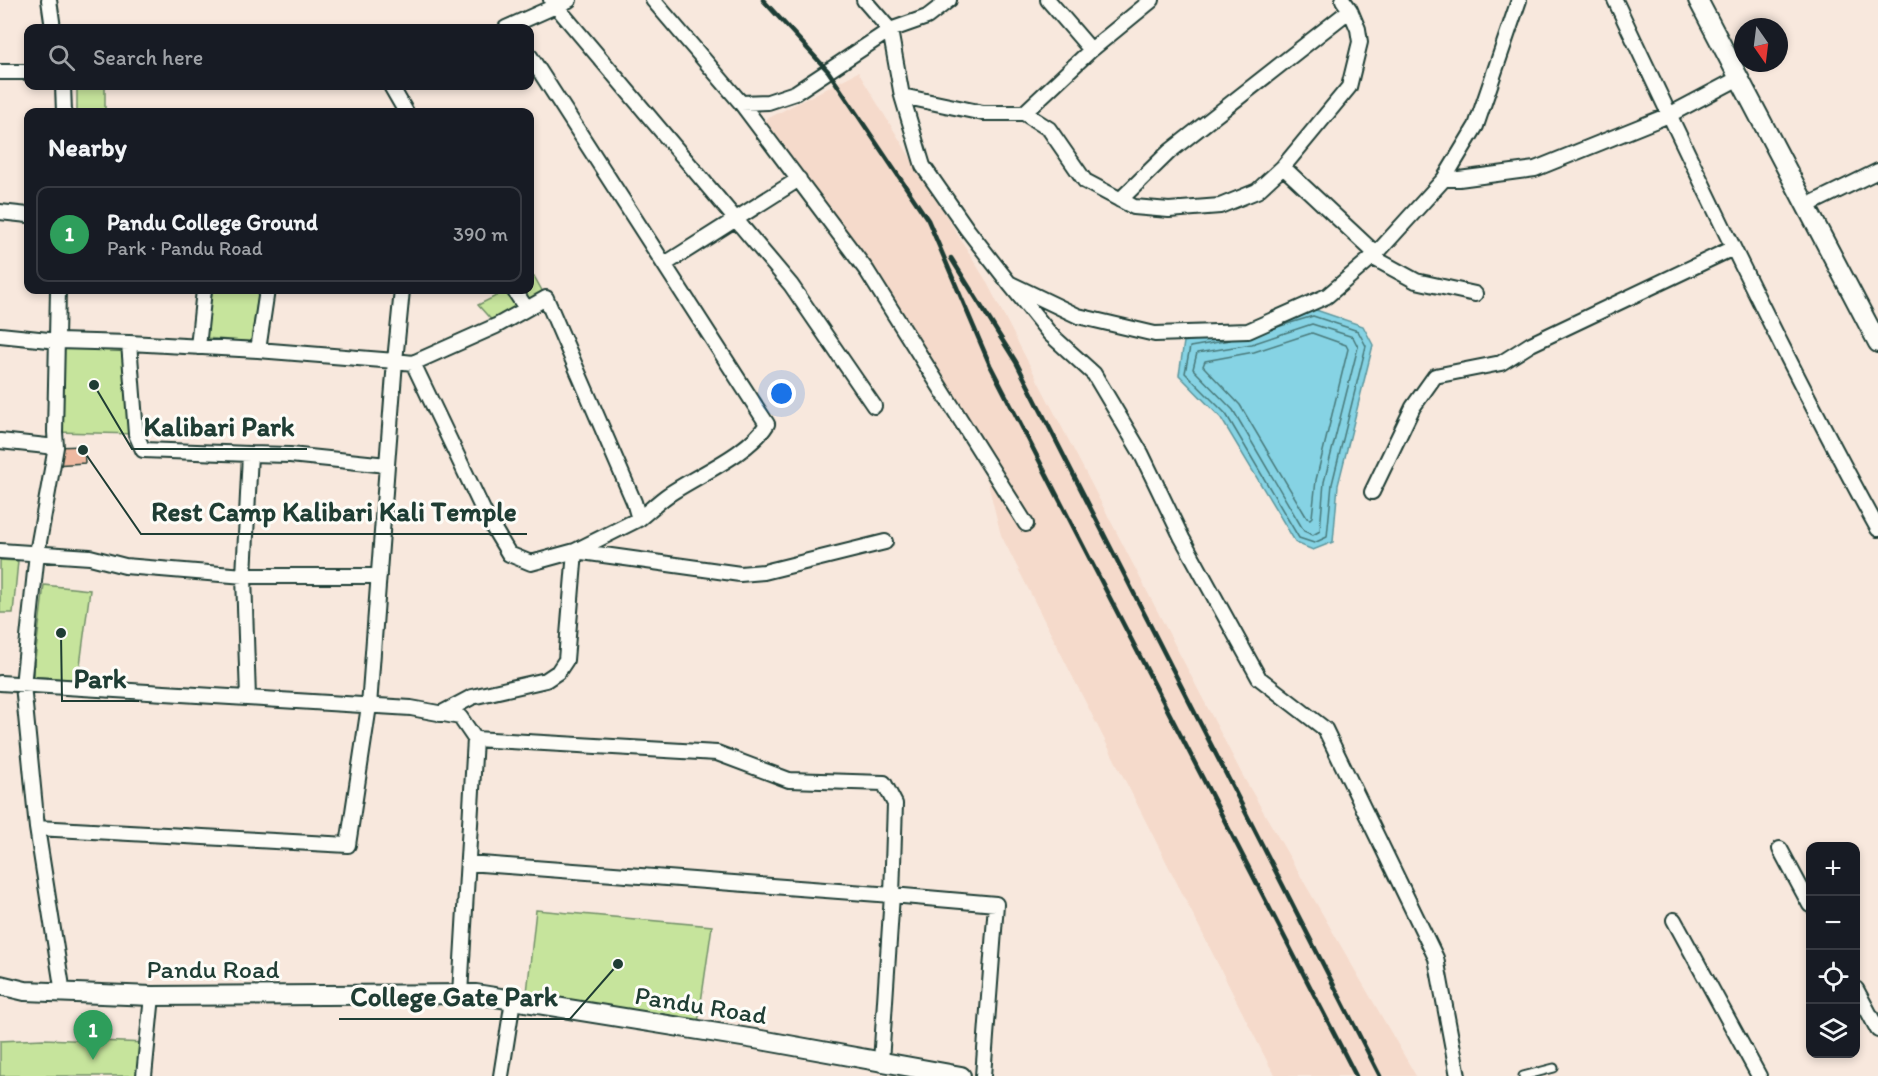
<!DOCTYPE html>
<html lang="en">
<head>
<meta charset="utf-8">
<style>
	body { margin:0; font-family:Itim,sans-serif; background:#20242c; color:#f1f3f6 }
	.controls { position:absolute; right:18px; bottom:18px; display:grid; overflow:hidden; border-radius:12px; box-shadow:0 3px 9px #0003 }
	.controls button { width:54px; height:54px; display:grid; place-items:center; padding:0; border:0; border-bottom:2px solid #363941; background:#171b24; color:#f1f3f6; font:30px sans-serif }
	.compass { position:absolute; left:1734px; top:18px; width:54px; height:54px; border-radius:50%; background:#171b24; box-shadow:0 3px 9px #0003; rotate:166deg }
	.you { position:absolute; left:782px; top:394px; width:21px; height:21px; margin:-15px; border:4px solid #fff; border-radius:50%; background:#1a73e8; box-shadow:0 0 0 9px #1a73e833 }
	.badge { display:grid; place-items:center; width:39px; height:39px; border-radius:50%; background:#0f766e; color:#fff; font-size:20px; font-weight:700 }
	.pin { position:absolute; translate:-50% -50px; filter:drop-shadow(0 2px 3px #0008) }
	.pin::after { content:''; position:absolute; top:32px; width:21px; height:18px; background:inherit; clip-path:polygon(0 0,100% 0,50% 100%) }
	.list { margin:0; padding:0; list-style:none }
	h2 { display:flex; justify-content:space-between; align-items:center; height:78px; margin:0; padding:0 24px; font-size:26px }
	h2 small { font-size:20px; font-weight:400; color:#9ea1a6 }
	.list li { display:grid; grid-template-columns:39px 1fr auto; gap:18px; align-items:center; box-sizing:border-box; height:96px; margin:0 12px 12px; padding:0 12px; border:2px solid #363941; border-radius:12px }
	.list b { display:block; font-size:22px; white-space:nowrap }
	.list p { margin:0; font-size:20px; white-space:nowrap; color:#9ea1a6 }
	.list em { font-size:20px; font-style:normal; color:#9ea1a6 }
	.icon { flex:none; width:33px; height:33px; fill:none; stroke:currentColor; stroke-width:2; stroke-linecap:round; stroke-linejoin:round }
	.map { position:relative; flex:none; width:1878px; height:1076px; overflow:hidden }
	.search { position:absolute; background:#171b24; box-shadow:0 3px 9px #0003; left:24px; top:24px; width:510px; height:66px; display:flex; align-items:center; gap:15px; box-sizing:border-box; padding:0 21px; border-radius:12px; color:#9ea1a6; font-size:22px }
	.panel { position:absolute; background:#171b24; box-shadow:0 3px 9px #0003; left:24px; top:108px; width:510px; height:186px; border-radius:12px }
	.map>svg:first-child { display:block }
</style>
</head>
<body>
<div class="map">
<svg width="1878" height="1076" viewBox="0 0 1878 1076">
	<rect width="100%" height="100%" fill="#f8e8dd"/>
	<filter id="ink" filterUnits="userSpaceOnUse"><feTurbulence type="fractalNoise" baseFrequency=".0167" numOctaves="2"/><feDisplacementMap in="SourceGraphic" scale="12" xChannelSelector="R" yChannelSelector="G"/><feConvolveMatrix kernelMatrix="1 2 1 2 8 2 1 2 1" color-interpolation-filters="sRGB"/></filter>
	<g filter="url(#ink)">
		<path fill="#f5dacb" d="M858,72L985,279L1244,778L1416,1076H1276L1269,1065L1001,535L978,444L763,121Z"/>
		<path fill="#c6e49c" stroke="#729068" stroke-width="1.5" d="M77,86L105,87V112H77Z
			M534,276L545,296L495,324L478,305L508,290H530V279Z
			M211,290H259L251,342L206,338Z
			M58,341L123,343L136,434L55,432Z
			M0,560L18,561L13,613H0Z
			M44,585L90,590L78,680L33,676Z
			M536,910L712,926L697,1030L526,1002Z
			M43,1039L148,1043L142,1076H0V1041Z"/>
		<path fill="#86d3e4" stroke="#5d979e" stroke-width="1.5" d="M1313,309L1363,326L1373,345L1338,485L1333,542L1313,550L1296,543L1221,418L1179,375L1184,342L1248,331Z"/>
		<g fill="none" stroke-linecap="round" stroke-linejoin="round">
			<path stroke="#48797a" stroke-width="1.5" d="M1312,324L1353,337L1358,347L1324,482L1320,531L1313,535L1304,531L1233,410L1193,369L1197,353L1252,344Z
				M1312,333L1346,345L1348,349L1316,480L1312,517L1310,519L1307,518L1240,405L1203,366L1205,361L1254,352Z
				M1230,340L1190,347L1185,373L1226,414L1299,538L1314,543L1327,537L1332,484L1366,346L1358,331L1313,316L1274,328"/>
		</g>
		<path fill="#eeb9a1" stroke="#1f3d34" stroke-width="1.5" d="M84,446L85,463L54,465L56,447Z"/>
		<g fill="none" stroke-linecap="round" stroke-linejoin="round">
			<g stroke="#1f3d34" stroke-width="11">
				<path id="lane" d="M1523,1076L1554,1068"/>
			</g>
			<g stroke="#1f3d34" stroke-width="18">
				<path id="street" d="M49,0L53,28
					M551,0L791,285L874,406
					M653,0L741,103L768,102L795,93L890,30L927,17L949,0
					M864,0L890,30L902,96L983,113H1024L1049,129L1085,181L1134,207L1169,210L1220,206L1257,191L1283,167
					M1048,0L1091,50
					M1343,0L1350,10L1358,29L1360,42L1349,87L1283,167L1376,254L1444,179H1459L1535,169L1669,115L1739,78
					M1615,0C1699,178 1783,356 1878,529
					M506,28L569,0
					M530,56L767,424C749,454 697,475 668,495C658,502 649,511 639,519
					M0,72H28
					M63,86L64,112
					M391,86L406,112
					M902,96L923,166L967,229L1009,283L1078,316L1155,334L1248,331L1327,296L1376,254
					M741,103L867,271L1026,524
					M1024,113L1091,50L1152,0
					M1444,179L1476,126L1519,0
					M1120,200L1169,152L1350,10
					M1806,206L1878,171
					M0,212L28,215
					M1372,257L1416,281L1475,294
					M665,264L799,179
					M1009,283L1050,334L1094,374L1141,453L1182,538L1259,678L1325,729L1436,958L1458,1076
					M58,290L55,432L56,447L37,553L23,685L37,828L348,845L369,706L387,465L290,455L250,454
					M402,290L395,361L413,363L496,326L546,298L634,502L639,519L575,551L531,563L509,554L485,514L413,363
					M514,290L526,308
					M0,335L58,341L129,343L136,434L143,450L250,454L244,576L248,698
					M129,343L258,350L267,290
					M198,347L204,290
					M258,350L395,361L387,465
					M0,441L56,447
					M1372,492L1413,407L1435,376L1501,363L1531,344L1733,248
					M0,551L90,557L125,566L244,576H379
					M0,683L411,708L460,717L475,739L717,753L789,780L884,783L895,804L892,895L468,863
					M440,714L472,697L546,680L558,672L566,660L575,551L740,574L764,572L885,542
					M37,828L63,993
					M1780,849L1810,905
					M1674,920L1759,1076
					M1856,989L1878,1030
					M460,994L475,739
					M881,1062L892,895L996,904L983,1076
					M144,1076L152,996
					M501,1076L513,1000"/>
			</g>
			<g stroke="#1f3d34" stroke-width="22">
				<path id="secondary" d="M1698,0L1878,343
					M0,985L25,991L152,996L476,994L761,1040L961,1076"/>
			</g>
			<use href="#lane" stroke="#fdfcf7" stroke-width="7"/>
			<use href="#street" stroke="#fdfcf7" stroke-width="14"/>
			<use href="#secondary" stroke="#fdfcf7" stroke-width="18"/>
			<path stroke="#1f3d34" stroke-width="4.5" d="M763,0L828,71L928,220L990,365L1356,1076
				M951,258L1016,362L1380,1076"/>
		</g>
	</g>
	<g text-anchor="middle" stroke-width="6" stroke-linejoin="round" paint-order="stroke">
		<g font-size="26" fill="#1f3d34" stroke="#fdfcf7">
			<text x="213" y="978">Pandu Road</text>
			<text transform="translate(701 1005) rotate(9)" y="9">Pandu Road</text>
		</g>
	</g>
	<path fill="none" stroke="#1f3d34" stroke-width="2" d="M94 385L132 449H307M83 450L141 534H527M61 633L62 701H139M618 964L570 1019H339"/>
	<g fill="#1f3d34" stroke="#fdfcf7" stroke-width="2">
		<circle cx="94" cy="385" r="6"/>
		<circle cx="83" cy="450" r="6"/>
		<circle cx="61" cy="633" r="6"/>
		<circle cx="618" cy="964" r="6"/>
	</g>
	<g font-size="27" text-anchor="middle" font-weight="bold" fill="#1f3d34" stroke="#fdfcf7" stroke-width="6" stroke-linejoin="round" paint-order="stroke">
		<text x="219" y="436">Kalibari Park</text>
		<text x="334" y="521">Rest Camp Kalibari Kali Temple</text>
		<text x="100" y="688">Park</text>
		<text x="454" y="1006">College Gate Park</text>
	</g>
</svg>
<div class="controls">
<button>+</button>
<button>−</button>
<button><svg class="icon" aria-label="locate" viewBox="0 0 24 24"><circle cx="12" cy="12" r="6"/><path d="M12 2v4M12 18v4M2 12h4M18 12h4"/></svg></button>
<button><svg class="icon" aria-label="layers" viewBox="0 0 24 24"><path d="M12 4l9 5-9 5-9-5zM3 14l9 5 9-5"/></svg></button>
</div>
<svg class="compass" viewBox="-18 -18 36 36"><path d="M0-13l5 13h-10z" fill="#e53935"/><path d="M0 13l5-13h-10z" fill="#9ea1a6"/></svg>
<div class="you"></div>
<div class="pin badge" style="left:93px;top:1060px;background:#2e9e5b">1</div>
<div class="search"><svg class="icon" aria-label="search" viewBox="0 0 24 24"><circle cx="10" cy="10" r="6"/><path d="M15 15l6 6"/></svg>Search here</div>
<section class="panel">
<h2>Nearby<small></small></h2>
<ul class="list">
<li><span class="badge" style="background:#2e9e5b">1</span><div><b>Pandu College Ground</b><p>Park · Pandu Road</p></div><em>390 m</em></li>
</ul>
</section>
</div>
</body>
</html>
